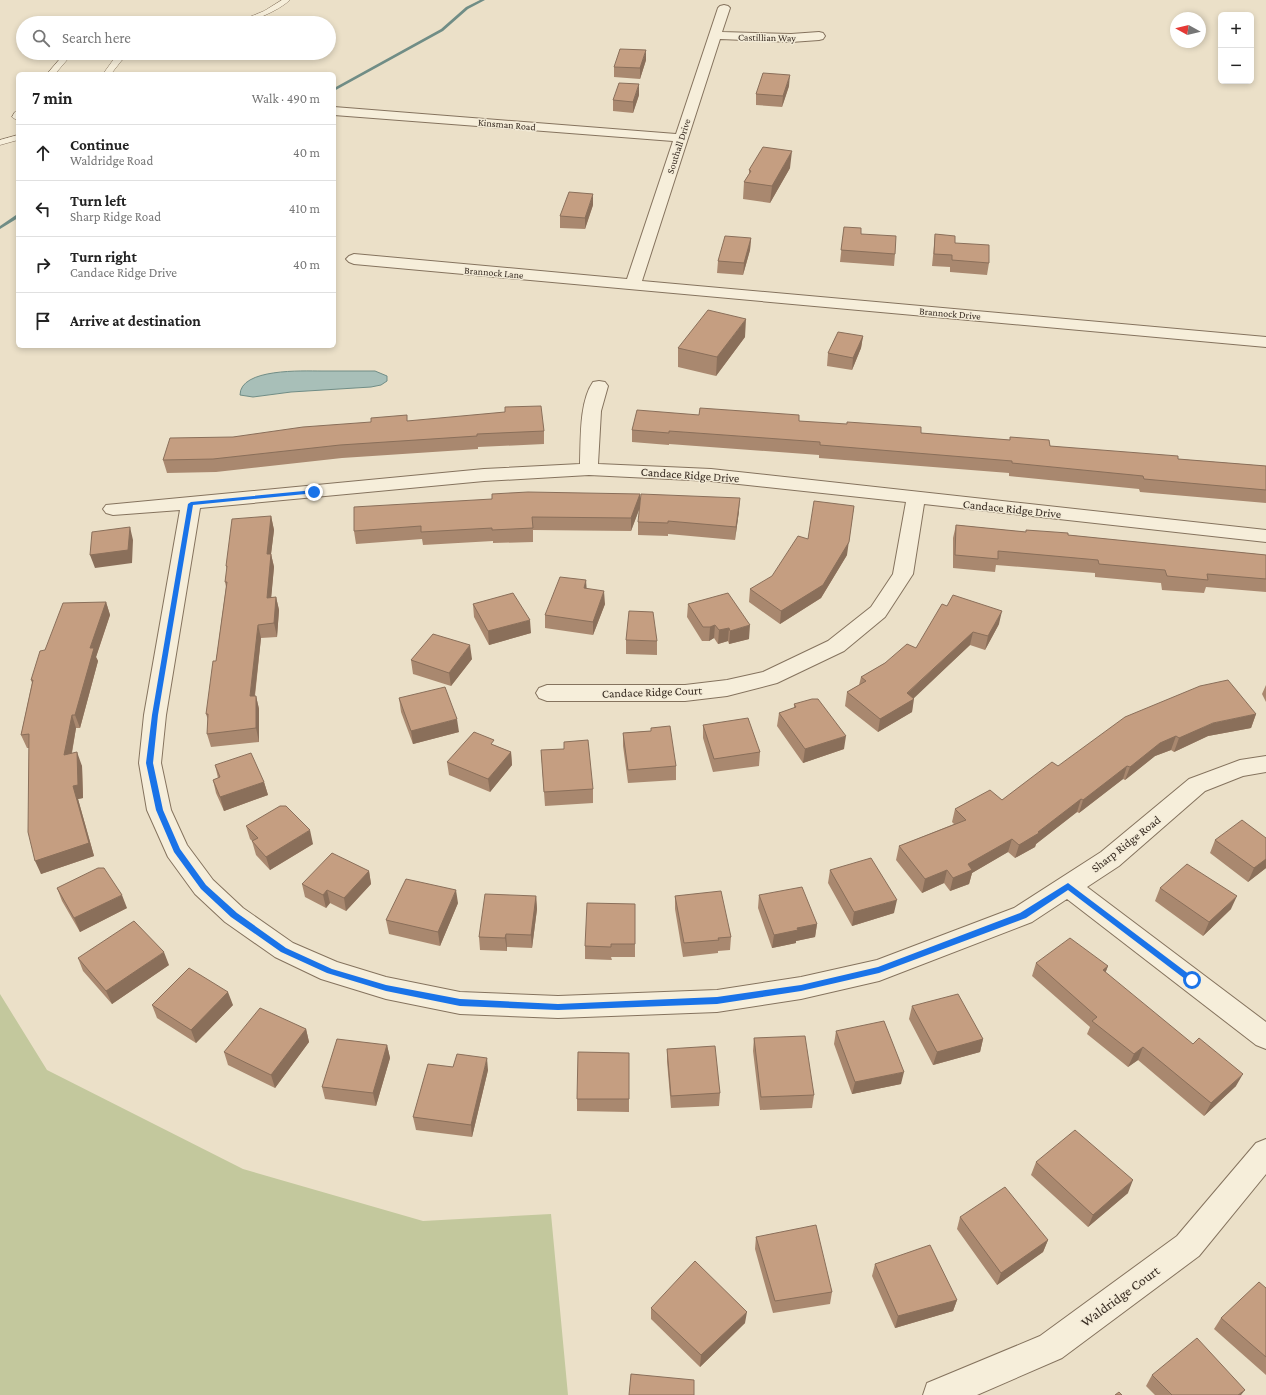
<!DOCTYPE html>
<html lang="en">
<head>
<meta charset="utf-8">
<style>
	body { margin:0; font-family:"Crimson Pro",serif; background:#f6f6f6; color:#222 }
	.controls { position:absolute; right:12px; top:12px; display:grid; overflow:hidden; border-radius:6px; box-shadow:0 2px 6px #0003 }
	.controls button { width:36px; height:36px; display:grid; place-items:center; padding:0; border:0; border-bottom:1px solid #e0e0e0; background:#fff; color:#222; font:20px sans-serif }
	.compass { position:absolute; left:1170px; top:12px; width:36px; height:36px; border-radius:50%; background:#fff; box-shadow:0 2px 6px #0003; rotate:278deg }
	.stop { position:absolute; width:12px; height:12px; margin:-9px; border:3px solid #1a73e8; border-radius:50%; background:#fff }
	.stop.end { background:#1a73e8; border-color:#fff; box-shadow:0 1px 4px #0008 }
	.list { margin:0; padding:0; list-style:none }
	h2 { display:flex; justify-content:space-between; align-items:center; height:52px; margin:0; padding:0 16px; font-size:17px }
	h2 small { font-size:13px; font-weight:400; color:#767676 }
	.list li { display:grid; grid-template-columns:26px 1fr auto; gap:12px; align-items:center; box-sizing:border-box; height:56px; padding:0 16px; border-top:1px solid #e0e0e0 }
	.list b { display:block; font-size:15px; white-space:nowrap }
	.list p { margin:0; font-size:13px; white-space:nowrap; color:#767676 }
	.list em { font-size:13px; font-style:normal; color:#767676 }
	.icon { flex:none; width:22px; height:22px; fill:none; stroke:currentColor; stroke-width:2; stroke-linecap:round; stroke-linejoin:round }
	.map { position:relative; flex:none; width:1266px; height:1395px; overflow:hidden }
	.search { position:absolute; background:#fff; box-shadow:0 2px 6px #0003; left:16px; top:16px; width:320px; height:44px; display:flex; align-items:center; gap:10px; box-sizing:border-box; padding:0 14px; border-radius:22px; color:#767676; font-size:15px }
	.panel { position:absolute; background:#fff; box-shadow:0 2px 6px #0003; left:16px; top:72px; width:320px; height:276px; border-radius:6px }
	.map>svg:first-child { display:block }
</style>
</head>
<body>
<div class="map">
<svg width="1266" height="1395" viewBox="0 0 1266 1395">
	<rect width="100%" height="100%" fill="#ebe0c8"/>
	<path fill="#c3c89d" d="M0,994L47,1070L243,1169L423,1221L551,1214L568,1395H0Z"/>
	<path fill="#a8bfb8" stroke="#708d86" d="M321,371H375L387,376V381L381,385L371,387L291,392L253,397L240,395C240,368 303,371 321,371Z"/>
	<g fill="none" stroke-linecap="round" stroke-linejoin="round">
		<path fill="#708d86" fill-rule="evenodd" d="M480,0H485L468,9L443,31L334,91V88L441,29L466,7Z
			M16,215H18V218L0,229V226Z"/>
		<g stroke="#85735e" stroke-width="1">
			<path id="lane" d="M282,0H290C278,11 251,23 235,23L264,11Z
				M65,53H73L55,74H47Z
				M123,53H132L122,60L111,74H103L116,56Z
				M15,112H18V121L12,117Z
				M18,135V140L0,145V140Z"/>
		</g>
		<g stroke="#85735e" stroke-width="2">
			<path id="street" d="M724,5L728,6L730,8L722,32L791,34L819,32L823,33L825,36L823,39L819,40L791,42L720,39L642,281L1266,337V347L354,264L349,262L346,259L349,256L354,254L627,279L673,141L334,115V107L676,134L718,8L720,6Z
				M599,381L605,382L608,386L601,411L598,464L711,469L1266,530V542L924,504L913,574L885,617L844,651L777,683L727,696L685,701H547L539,698L536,693L539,688L547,685H685L727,680L763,672L828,641L871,607L893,574L906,502L711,481L589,475L484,481L200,508L166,715L161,763L171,810L187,845L213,880L243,908L293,943L337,962L386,977L460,992L558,996L717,990L801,977L877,960L1014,908L1101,852L1189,779L1240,760L1266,756V772L1243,776L1205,791L1119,866L1087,887L1266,1022V1049L1256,1045L1067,899L1032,922L879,981L801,999L717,1012L558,1018L460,1014L386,999L321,979L275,957L225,922L195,894L168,857L147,810L139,763L144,715L180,510L113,515L106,513L103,509L106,505L484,469L580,464C581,440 579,402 593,382Z
				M1266,1139V1174L1199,1256L1062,1358L977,1395H923L927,1383L1040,1336L1177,1236L1256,1143Z"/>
		</g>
		<use href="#lane" fill="#f6eeda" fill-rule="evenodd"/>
		<use href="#street" fill="#f6eeda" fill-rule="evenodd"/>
	</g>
	<path fill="#a9886f" d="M646,60L640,79L614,77V67Z
		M789,86L782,107L756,105V94Z
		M639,95L633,113L613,111V100Z
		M790,168L770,203L743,199L744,182L749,174V170Z
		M593,205L585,229L560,228V216Z
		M844,227L861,234L895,254L894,266L840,262Z
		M935,234L955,243L989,263L987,275L950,272V267L932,266L934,246Z
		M751,238L750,250L743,275L717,273L718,261Z
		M863,336L861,348L852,370L827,366L828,353Z
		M745,337L716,376L678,367V348Z
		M699,415L799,421L921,433L1010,440V437L1050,446L1178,459L1266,466V503L1140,492L1139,489L1009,476V473L819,458V455L669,444V445L632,442V430Z
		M407,421L544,431V444L478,447V449L342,458L216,472L167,473L163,460L233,437Z
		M640,494V507L631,531L533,530V542L493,543V541L423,545L422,539L356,544L354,531Z
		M739,511L735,540L668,534V536L638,535V522Z
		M271,516L274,530L271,554L274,567L271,597H276L279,610L277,637L261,638L255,696H256L259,709V742L211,747L207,734L208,720L206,714L216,661L226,587L225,582L227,569L226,566Z
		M956,525L1026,532V530L1068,535L1266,555V592L1206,587L1204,593L1162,590L1161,583L1095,577V573L996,565L995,572L953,568V538Z
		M847,555L821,598L780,624L749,602L750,589Z
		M587,588L605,604L593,635L545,628V615Z
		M106,602L110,615L96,657L98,661L80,728H76L72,753L82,766L83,798L78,799L94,856L41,874L29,748H27L21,735L32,683L31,680Z
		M473,604L531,633L489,645L474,617Z
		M688,604L749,639L729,644L728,641L718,644L714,638L709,641H702L687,617Z
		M999,624L985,650L970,645L913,698L912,712L878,732L845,706L847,692L859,685L861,677L885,663L916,648Z
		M626,640L657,641V655L626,654Z
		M472,659L451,686L413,674L411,660Z
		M1266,685V702L1262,694Z
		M399,698L459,732L413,744L401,712Z
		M794,704L844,749L803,763L777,726L779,713L794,708Z
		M1256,714L1251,728L1208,736L1174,752L1171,750L1155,756L1125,780L1123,779L1079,813L1077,812L1036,844L1035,847L1015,858L1008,852L972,873L969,884L950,891L944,883L922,893L896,860L899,846L954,824L952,822L955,809L1002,800L1058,766Z
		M703,725L760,752L759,766L713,772L703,738Z
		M651,731L676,766V780L628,783L623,746V733Z
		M494,745L511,752L512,765L490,792L449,775L447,762Z
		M541,750L593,789V803L545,806Z
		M215,765L264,782L268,795L224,811L216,793L213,780L218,778Z
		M246,826L313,844L270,870L256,855L252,841L250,839Z
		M1266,838V868L1248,882L1210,853L1215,840Z
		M830,870L894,913L852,926L828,883Z
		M369,871L371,884L346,911L330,903L326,908L305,897L302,884Z
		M57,888L127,908L80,932L62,901Z
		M1160,888L1231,909L1203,936L1155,901Z
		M759,895L817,924L815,937L796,941V943L772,948L758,908Z
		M536,896L537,909L532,948L507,947V951L480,950L479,937Z
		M675,896L731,937L730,950L718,951V953L683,957L675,909Z
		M458,903L440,946L389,934L386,920Z
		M635,904V957H611L612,960L585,959V946Z
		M78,958L169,965L112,1004L83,971Z
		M1036,963L1108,966L1105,973L1236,1086L1204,1116L1138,1060L1128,1067L1087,1034L1090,1027L1032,976Z
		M152,1005H233L196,1043L157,1018Z
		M912,1006L983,1039L980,1052L933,1065L909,1019Z
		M306,1029L309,1042L275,1088L228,1065L224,1052Z
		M836,1031L901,1084L852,1094L834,1044Z
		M754,1038L814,1095L812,1108L760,1110L753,1051Z
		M387,1045L390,1058L376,1106L325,1099L322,1087Z
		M667,1049L720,1093L719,1106L671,1108L667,1061Z
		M629,1053V1112L577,1111V1099Z
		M453,1067L488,1070L472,1137L416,1130L413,1117Z
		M1036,1162L1128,1193L1088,1227L1031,1175Z
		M960,1217L1048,1240L1043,1252L997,1285L957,1229Z
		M756,1237L832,1292L830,1304L773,1313L755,1249Z
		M875,1264L957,1300L953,1311L895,1328L872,1276Z
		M1266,1288V1375L1214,1329L1221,1318Z
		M651,1308L745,1323L700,1367L651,1319Z
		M1152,1375L1241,1395H1155L1146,1386Z"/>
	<path fill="#8a6f5a" d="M646,50V60L640,79V68Z
		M790,75L789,86L782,107L783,96Z
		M639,84V95L633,113V102Z
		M792,151L790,168L770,203L772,186Z
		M593,194V205L585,229V218Z
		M751,238L750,250L743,275L744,263Z
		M746,319L745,337L716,376L717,357Z
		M863,336L861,348L852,370L853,358Z
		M640,494V507L631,531V518Z
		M740,498L739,511L735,540L736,527Z
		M854,506L847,555L821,598L780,624L781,611Z
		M271,516L274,530L271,554L274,567L270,611L267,598V554Z
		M130,527L133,540L132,563L95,568L90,555Z
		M586,580L587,593L584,588Z
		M604,591L605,604L593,635V622Z
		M276,597L279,610L277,637L274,623Z
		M106,602L110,615L96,657L98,661L80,728L75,715L90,648Z
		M1002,611L999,624L985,650L988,636Z
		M530,620L531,633L489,645L488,631Z
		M258,625L261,638L253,710L250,696Z
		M715,625L714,638L709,641L710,627Z
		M750,625L749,639L729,644L730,631Z
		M729,628L728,641L718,644L719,630Z
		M973,632L970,645L911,701L914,699L912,712L878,732L880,719Z
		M470,645L472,659L451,686L449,673Z
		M256,696L259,709V742L256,728Z
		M1256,714L1251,728L1208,736L1174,752L1179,738L1213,723Z
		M72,715L76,728L69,768L64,755Z
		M457,719L459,732L413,744L411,731Z
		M846,736L844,749L803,763L805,749Z
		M1176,736L1171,750L1155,756L1125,780L1130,767L1160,743Z
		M77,752L82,766L83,798L78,799L94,856L41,874L35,861L73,786Z
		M511,752L512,765L490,792L488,779Z
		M1127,766L1123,779L1079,813L1083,800Z
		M264,782L268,795L224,811L220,797Z
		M1081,799L1077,812L1036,844L1035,847L1015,858L1019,845L1038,832Z
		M310,830L313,844L270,870L266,857Z
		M1012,839L1008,852L972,873L969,884L950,891L953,878L968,864Z
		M1266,859V868L1248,882L1254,868Z
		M947,870L944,883L922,893L925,879Z
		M369,871L371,884L346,911L344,898Z
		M327,890L330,903L326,908L323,895Z
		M456,890L458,903L440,946L438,932Z
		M122,895L127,908L80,932L74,918Z
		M536,896L537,909L532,948L531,935Z
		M1237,896L1231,909L1203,936L1209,922Z
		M897,900L894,913L852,926L854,912Z
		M817,924L815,937L796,941V943L772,948L774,935L797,928Z
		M506,934L507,947V951L505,938Z
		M164,952L169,965L112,1004L106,991Z
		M1108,966L1103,979V970Z
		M228,992L233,1005L196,1043L191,1030Z
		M306,1029L309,1042L275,1088L271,1075Z
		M983,1039L980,1052L933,1065L937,1052Z
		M387,1045L390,1058L376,1106L373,1093Z
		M1143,1047L1138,1060L1128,1067L1134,1054Z
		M487,1058L488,1070L472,1137L471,1125Z
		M904,1072L901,1084L852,1094L855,1082Z
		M1243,1074L1236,1086L1204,1116L1211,1103Z
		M1133,1180L1128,1193L1088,1227L1093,1215Z
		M1048,1240L1043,1252L997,1285L1001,1273Z
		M957,1300L953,1311L895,1328L898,1316Z
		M747,1312L745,1323L700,1367L701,1355Z
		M1245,1390L1241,1395H1238Z"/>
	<path fill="#c59e81" stroke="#8a6f5a" d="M620,49L646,50L640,68L614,67Z
		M763,73L790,75L783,96L756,94Z
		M619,83L639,84L633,102L613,100Z
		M763,147L792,151L772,186L744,182L751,171L749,170Z
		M569,192L593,194L585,218L560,216Z
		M844,227L861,228V234L896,236L895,254L841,250Z
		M935,234L955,236V243L989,245V263L952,260V255L934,254Z
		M725,236L751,238L744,263L718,261Z
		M708,310L746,319L717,357L678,348Z
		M838,332L863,336L853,358L828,353Z
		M541,406L544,431L477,434V436L340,445L213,459L163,460L170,438L233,437L303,427L371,422V418L407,415V421L505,412V407Z
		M700,408L799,415V421L847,424V422L921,427V433L1010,440V437L1049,440L1050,446L1178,456V459L1266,466V490L1144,479L1143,476L1012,463V461L820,445V442L669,431V433L632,430L637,410L699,415Z
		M528,492L640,494L631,518L532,517L533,528L492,530V528L421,532V526L354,531V507L492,499V494Z
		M641,494L740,498L736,527L668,521V523L638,522Z
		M814,501L854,506L849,542L823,585L781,611L750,589L772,576L798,536L808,539Z
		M271,516L267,554H271L267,598L276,597L274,623L258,625L250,696H256V728L207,734L208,714H206L213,661H216L227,582H225L227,566H226L232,519Z
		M956,525L1026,532V530L1068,533V535L1266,555V579L1207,574L1208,580L1167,576L1165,570L1099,564L1098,560L998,551V559L955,555Z
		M130,527L128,550L90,555L92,532Z
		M560,577L586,580L584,588L604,591L593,622L545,615Z
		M513,593L530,620L488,631L473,604Z
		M728,593L750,625L730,631L729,628L719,630L715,625L710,627H703L688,604Z
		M953,595L1002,611L988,636L973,632L907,693L914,699L880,719L847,692L866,681L861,677L885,663L907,644L916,648L942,604L947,606Z
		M106,602L90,648H94L75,715H72L64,755L77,752L78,785L73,786L89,843L35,861L28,832L29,734L21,735L33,680H31L40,651L45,650L63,603Z
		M629,611L653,612L657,641L626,640Z
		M433,634L470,645L449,673L411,660Z
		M1228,680L1256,714L1213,723L1179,738L1176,736L1160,743L1130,767L1127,766L1083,800L1081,799L1038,832L1039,833L1019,845L1012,839L968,864L972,870L953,878L947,870L925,879L899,846L966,820L955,809L990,790L1002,800L1052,762L1058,766L1125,717L1200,686Z
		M445,687L457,719L411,731L399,698Z
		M812,699H818L846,736L805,749L779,713L796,707L794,704Z
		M748,718L760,752L714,759L703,725Z
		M670,726L676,766L628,770L623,733L651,731V728Z
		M474,732L494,740L491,744L511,752L488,779L447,762Z
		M588,740L593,789L544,792L541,750L564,749V742Z
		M251,753L264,782L220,797L213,780L220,777L215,765Z
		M280,806H286L310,830L266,857L252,841L258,838L246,826Z
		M1242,820L1266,838V859L1254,868L1215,840Z
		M332,853L369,871L344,898L327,890L323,895L302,884Z
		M871,858L897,900L854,912L830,870Z
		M1187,864L1237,896L1209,922L1160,888Z
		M98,868H104L122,895L74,918L57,888Z
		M406,879L456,890L438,932L386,920Z
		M802,887L817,924L797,928L798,930L774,935L759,895Z
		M721,891L731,937L718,938L719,940L684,943L675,896Z
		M485,894L536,896L531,935L506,934L505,938L479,937Z
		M587,903L635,904V944H611V947L585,946Z
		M134,921L164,952L106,991L78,958Z
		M1070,938L1108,966L1103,970L1193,1044L1199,1038L1243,1074L1211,1103L1143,1047L1134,1054L1092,1021L1097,1017L1036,963Z
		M189,968L228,992L191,1030L152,1005Z
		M958,994L983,1039L937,1052L912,1006Z
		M260,1008L306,1029L271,1075L224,1052Z
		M884,1021L904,1072L855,1082L836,1031Z
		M805,1036L814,1095L761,1097L754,1038Z
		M337,1039L387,1045L373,1093L322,1087Z
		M715,1046L720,1093L671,1096L667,1049Z
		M578,1052L629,1053V1099H577Z
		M457,1054L487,1058L471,1125L413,1117L428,1064L453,1067Z
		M1075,1130L1133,1180L1093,1215L1036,1162Z
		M1005,1187L1048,1240L1001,1273L960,1217Z
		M816,1225L832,1292L775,1301L756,1237Z
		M930,1245L957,1300L898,1316L875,1264Z
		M695,1261L747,1312L701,1355L651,1308Z
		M1259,1282L1266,1288V1357L1221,1318Z
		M1197,1338L1245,1390L1238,1395H1172L1152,1375Z
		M631,1374L694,1380V1395H629Z
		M1119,1392L1122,1395H1115Z"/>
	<path fill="#1a73e8" d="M314,490L317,492L316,493L193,505L158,715L153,763L163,810L180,849L206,885L237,913L286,948L332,969L386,985L460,999L558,1004L717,997L801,985L878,967L1020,913L1068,883L1194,978V982H1189L1068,890L1026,918L879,973L801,991L717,1004L558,1010L460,1006L386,991L327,973L281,952L231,917L201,889L174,852L156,810L146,763L152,715L188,504L191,502Z"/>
	<g text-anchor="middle" stroke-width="3" stroke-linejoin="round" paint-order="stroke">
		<g font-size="10" fill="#372b21" stroke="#f3ebd7">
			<text transform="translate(767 37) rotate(1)" y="4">Castillian Way</text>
			<text transform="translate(507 124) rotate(5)" y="4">Kinsman Road</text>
			<text transform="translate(678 146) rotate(-72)" y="4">Southall Drive</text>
			<text transform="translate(494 272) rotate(5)" y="4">Brannock Lane</text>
			<text transform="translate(950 313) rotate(5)" y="4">Brannock Drive</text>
		</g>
		<g font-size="12" fill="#372b21" stroke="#f3ebd7">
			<text transform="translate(690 475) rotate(4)" y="4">Candace Ridge Drive</text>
			<text transform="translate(1012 509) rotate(6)" y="4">Candace Ridge Drive</text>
			<text transform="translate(652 692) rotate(-2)" y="4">Candace Ridge Court</text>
			<text transform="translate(1126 844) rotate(-38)" y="4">Sharp Ridge Road</text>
		</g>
		<g font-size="14" fill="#372b21" stroke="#f3ebd7">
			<text transform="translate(1120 1296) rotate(-36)" y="5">Waldridge Court</text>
		</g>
	</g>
</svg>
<div class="controls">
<button>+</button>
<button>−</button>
</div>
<svg class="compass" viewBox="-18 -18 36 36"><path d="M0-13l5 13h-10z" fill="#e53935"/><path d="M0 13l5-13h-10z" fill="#767676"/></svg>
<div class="stop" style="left:1192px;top:980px"></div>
<div class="stop end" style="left:314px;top:492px"></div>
<div class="search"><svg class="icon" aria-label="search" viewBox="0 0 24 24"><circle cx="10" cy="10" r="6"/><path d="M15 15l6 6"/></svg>Search here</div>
<section class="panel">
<h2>7 min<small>Walk · 490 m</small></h2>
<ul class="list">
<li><svg class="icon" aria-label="ahead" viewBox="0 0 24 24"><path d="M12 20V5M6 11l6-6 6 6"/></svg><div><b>Continue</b><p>Waldridge Road</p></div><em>40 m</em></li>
<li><svg class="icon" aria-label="left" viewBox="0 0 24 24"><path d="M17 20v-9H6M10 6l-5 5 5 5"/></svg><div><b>Turn left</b><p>Sharp Ridge Road</p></div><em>410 m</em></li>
<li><svg class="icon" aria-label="right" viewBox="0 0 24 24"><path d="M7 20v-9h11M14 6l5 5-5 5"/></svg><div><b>Turn right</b><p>Candace Ridge Drive</p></div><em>40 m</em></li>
<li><svg class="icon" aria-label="arrive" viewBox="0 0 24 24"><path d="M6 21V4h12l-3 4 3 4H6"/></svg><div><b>Arrive at destination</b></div></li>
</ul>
</section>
</div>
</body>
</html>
